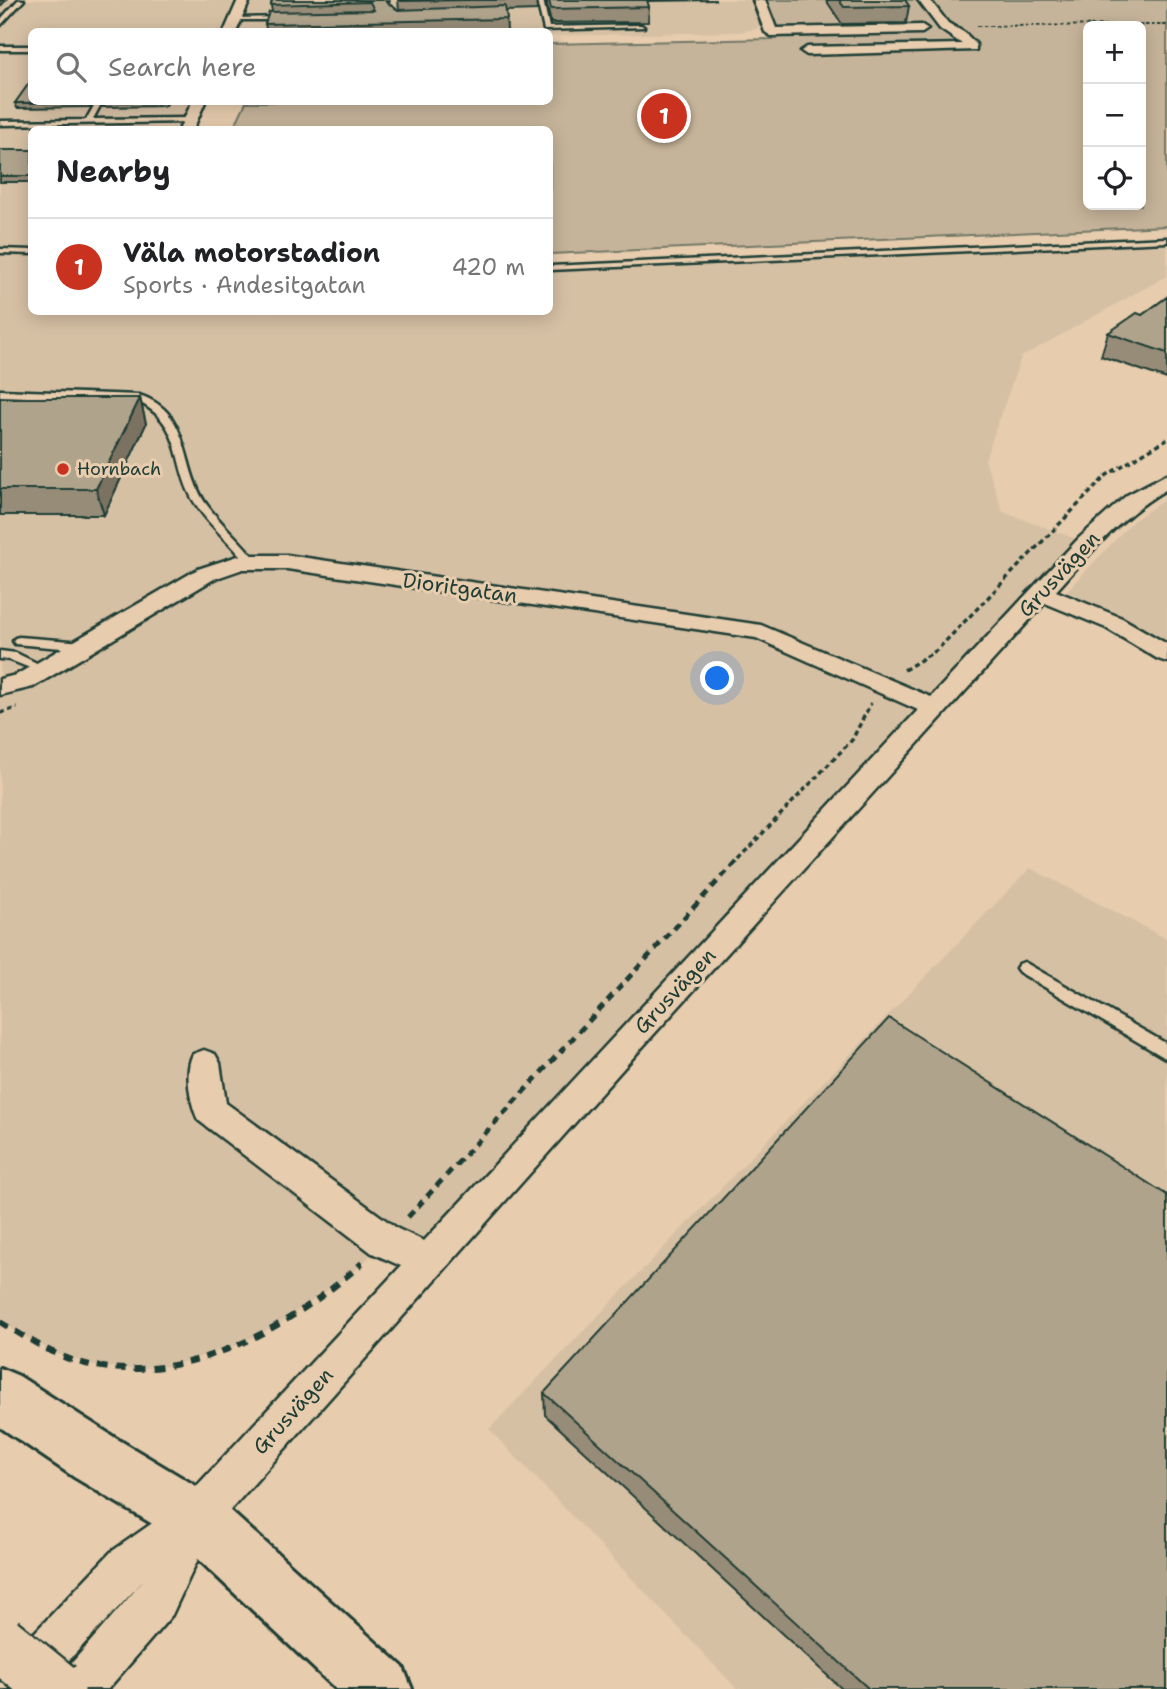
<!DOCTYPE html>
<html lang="en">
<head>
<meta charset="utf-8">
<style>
	body { margin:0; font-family:"Shantell Sans",sans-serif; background:#f2f2f2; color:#202124 }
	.controls { position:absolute; right:21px; top:21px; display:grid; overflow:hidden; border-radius:10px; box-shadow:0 4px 18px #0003 }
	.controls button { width:63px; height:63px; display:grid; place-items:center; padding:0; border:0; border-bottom:2px solid #e0e0e0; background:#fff; color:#202124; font:35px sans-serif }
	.you { position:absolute; left:718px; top:679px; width:24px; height:24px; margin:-18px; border:5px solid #fff; border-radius:50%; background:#1a73e8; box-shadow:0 0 0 10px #1a73e833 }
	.badge { display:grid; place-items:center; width:46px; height:46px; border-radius:50%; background:#c8321e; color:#fff; font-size:23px; font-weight:700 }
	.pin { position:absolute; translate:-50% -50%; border:4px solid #fff; box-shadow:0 2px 7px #0006 }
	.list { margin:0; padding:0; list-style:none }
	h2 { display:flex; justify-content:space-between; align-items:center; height:91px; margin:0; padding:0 28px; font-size:30px }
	h2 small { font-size:23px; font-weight:400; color:#757577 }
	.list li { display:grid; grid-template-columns:46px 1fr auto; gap:21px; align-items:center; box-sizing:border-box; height:98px; padding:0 28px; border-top:2px solid #e0e0e0 }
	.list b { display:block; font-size:26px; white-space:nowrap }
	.list p { margin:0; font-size:23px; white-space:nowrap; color:#757577 }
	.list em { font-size:23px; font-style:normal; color:#757577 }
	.icon { flex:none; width:38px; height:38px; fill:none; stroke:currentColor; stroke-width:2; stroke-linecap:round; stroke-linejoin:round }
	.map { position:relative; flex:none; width:1167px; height:1689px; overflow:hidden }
	.search { position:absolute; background:#fff; box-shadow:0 4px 18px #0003; left:28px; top:28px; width:525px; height:77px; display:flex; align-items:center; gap:18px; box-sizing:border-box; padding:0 24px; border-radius:10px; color:#757577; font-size:26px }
	.panel { position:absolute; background:#fff; box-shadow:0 4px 18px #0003; left:28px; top:126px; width:525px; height:189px; border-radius:10px }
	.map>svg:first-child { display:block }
</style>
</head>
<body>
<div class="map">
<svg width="1167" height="1689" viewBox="0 0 1167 1689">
	<rect width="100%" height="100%" fill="#e7ccae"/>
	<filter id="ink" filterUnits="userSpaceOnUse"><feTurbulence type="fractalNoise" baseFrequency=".0143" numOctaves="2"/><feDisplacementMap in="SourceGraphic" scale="14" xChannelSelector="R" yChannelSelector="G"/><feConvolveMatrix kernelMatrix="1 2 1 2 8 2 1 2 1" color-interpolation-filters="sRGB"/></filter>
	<g filter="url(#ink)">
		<path fill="#d6c0a4" d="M0,0H751L761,24L756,29L739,32L550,36V32H32L31,45L0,46Z
			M0,48H31L32,102H198L186,129L32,130V312H550V268L1167,240V276L1021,357L985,460L1003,512L1087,543L428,1261L385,1241L355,1271L282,1322L238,1345L170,1366L131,1369L94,1366L53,1352L0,1322Z
			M1167,498V648L1062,596L1133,521Z
			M1030,868L1167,939V1689H737L489,1429Z"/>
		<path fill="#c6b49a" stroke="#727867" stroke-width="2" fill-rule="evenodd" d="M763,0H1167V226L550,254V130H233L246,102H550V44L777,39ZM1088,26H1141V205H1088Z"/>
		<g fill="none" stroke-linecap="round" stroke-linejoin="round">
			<g stroke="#1f3d34" stroke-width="5">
				<path id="lane" d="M18,0H24L0,26V20Z
					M537,0H543L549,27L641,25L644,27L544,30Z
					M286,17L288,20H232L235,18Z
					M0,46H32V50H0Z
					M96,102H102L93,119L190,118L193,120L190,122L0,125V121L86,120Z
					M1167,238V242L550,270V266Z
					M0,249L32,250V254L0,253Z
					M0,390L139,395C194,413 179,467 207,505C222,526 242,541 257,562L251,565L247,564C232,543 211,528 197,506C170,467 187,426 137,401L0,396Z
					M19,637L84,642L90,646L84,650L15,644L13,641L15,638Z
					M0,651L16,653L51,670L45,674L10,660L0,659Z
					M1024,962L1167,1044V1059L1019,972L1016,968L1019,964Z"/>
			</g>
			<g stroke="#1f3d34" stroke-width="5">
				<path id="street" d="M238,0H250L236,32H224Z
					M753,0H765L776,28L922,25L928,29L922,33L771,36L765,32Z
					M918,0H930L948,23L965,33L976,44V50L807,55L801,51L807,47L962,44L940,29Z
					M192,102H205L193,130H179Z
					M1167,474V489C1123,514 1090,553 1056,591L1122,618L1167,644V662L1158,659L1106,628L1045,603L646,1043L210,1533L172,1615L108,1689H57L63,1673L144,1580L42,1689H0V1669L111,1552L181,1503L401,1266L372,1253L198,1120C190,1103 184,1071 193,1054L204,1050L215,1054L220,1063L226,1103L398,1229L424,1241L918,710L756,638L287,569H243L214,579L33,687L0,695V679L16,675L198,569L241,555H287L761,625L931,697L1079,538L1127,495Z"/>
			</g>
			<g stroke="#1f3d34" stroke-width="6">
				<path id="primary" d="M0,1368L19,1376L114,1437L216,1498L403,1667L412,1689H336L176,1538L74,1477L0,1427Z"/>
			</g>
			<path stroke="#1f3d34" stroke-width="2" stroke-dasharray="3.5 2.5" stroke-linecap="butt" d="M977,26L1167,25"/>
			<path stroke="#1f3d34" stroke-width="3.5" stroke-dasharray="5 3.5" stroke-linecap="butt" d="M904,670L937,650L1107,475L1167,439
				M0,713L17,708
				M738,859L852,740L871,703"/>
			<path stroke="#1f3d34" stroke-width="5" stroke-dasharray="8 6" stroke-linecap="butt" d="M408,1217L740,857"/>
			<path stroke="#1f3d34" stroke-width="6" stroke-dasharray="10 8" stroke-linecap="butt" d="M0,1322C27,1338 55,1357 86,1364C186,1387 291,1327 362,1263"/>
			<use href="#lane" fill="#e7ccae" fill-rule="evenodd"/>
			<use href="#street" fill="#e7ccae" fill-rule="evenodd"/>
			<use href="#primary" fill="#e7ccae" fill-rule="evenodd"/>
			<g stroke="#1f3d34" stroke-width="60" stroke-linecap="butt">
				<path id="primary-bridge" d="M0,1643L57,1689"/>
			</g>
			<use href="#primary-bridge" stroke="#e7ccae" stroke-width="55"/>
		</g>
		<path fill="#978c78" stroke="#1f3d34" stroke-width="2" d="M272,0H390L389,4L398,10H399L398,0H536L537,10L506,11L507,31L267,32L265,24L272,12L271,5Z
			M547,0H716L647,1L649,7L648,22L551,23L547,6Z
			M826,0H905L909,6L906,23L842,24Z
			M94,102L90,107L17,108L15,103Z
			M101,102H168L166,106L103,107Z
			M0,150H32V182H0Z
			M1167,297V379L1101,356L1108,333L1142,315Z
			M0,398H140L146,424L104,515H0Z
			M544,1393L1167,1689H842L545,1415Z"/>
		<path fill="#7b7262" stroke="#1f3d34" stroke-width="2" d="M0,0H6L0,7Z
			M140,398L146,424L104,515L96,489Z"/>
		<path fill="#b0a38c" stroke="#1f3d34" stroke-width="2" d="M272,0H387L386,2L398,10L505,6L507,19L265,24L269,12L374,10L370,2L271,5Z
			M399,0H472L401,1Z
			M549,0H647L649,7L551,9Z
			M839,0H905L909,6L844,7Z
			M32,79V102H79L15,103Z
			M0,150H32V176H0Z
			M1167,297V353L1108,333L1137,313L1142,315Z
			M0,398H140L96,489H0Z
			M889,1018L1167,1195V1689H869L544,1393Z"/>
	</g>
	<circle fill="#c8321e" stroke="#e7ccae" stroke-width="2.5" cx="63" cy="469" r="7"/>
	<g text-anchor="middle" stroke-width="6" stroke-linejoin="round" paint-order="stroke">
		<g font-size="18" fill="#1f3d34" stroke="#e7ccae" text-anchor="start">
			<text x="77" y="475">Hornbach</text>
		</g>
		<g font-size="21" fill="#1f3d34" stroke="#e7ccae">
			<text transform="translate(1059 574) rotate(-47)" y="7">Grusvägen</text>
			<text transform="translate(460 588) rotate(8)" y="7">Dioritgatan</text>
			<text transform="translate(675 991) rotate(-47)" y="7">Grusvägen</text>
			<text transform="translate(293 1411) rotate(-48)" y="7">Grusvägen</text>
		</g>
	</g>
</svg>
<div class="controls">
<button>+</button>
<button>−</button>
<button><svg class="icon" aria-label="locate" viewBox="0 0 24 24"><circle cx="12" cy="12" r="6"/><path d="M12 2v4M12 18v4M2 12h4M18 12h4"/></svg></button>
</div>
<div class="you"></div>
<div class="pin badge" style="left:664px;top:116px">1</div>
<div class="search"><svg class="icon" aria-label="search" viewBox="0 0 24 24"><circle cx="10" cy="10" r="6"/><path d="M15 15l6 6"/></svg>Search here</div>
<section class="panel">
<h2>Nearby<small></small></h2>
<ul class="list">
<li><span class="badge">1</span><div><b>Väla motorstadion</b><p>Sports · Andesitgatan</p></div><em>420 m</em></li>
</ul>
</section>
</div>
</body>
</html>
